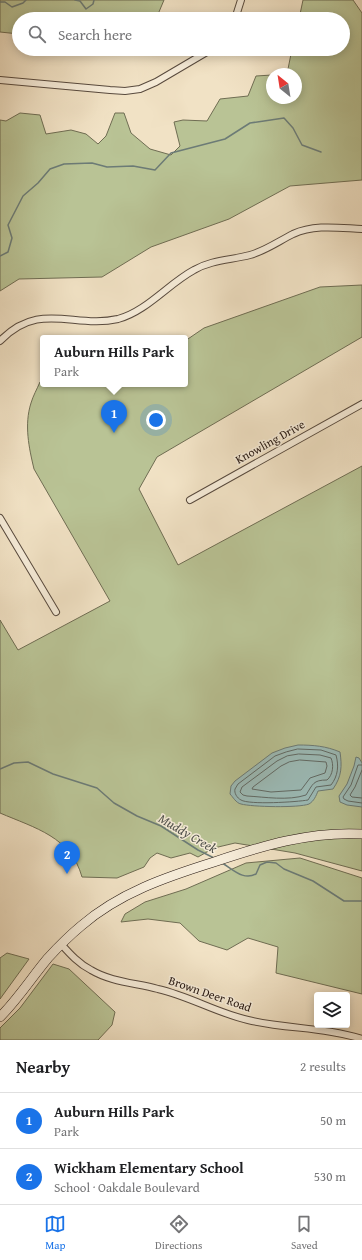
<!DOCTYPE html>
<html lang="en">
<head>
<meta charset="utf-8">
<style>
	body { margin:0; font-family:"Gentium Book Plus",serif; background:#f2f2f2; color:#202124 }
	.controls { position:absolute; right:12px; bottom:12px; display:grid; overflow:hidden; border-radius:4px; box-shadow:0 2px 10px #0003 }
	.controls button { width:36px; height:36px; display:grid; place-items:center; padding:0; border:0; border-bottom:1px solid #e0e0e0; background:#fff; color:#202124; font:20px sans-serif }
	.compass { position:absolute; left:266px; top:68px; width:36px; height:36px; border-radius:50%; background:#fff; box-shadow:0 2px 10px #0003; rotate:330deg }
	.you { position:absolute; left:156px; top:420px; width:14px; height:14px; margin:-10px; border:3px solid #fff; border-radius:50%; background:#1a73e8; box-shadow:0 0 0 6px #1a73e833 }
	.badge { display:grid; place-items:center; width:26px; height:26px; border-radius:50%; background:#1a73e8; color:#fff; font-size:13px; font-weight:700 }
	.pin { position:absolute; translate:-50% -33px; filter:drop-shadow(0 1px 2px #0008) }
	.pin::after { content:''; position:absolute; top:21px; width:14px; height:12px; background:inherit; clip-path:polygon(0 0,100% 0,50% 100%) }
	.popup { position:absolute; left:40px; top:335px; width:148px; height:52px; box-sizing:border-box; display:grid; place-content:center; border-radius:4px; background:#fff; filter:drop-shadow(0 1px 3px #0005); font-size:13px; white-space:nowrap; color:#757577 }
	.popup b { font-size:15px; color:#202124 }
	.popup::after { content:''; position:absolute; left:50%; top:100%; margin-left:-8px; border:8px solid transparent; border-top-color:#fff }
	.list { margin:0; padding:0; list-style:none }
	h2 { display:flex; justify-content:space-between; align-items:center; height:52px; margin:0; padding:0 16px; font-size:17px }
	h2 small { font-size:13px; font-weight:400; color:#757577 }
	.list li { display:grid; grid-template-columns:26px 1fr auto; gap:12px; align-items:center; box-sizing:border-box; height:56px; padding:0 16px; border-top:1px solid #e0e0e0 }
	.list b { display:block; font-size:15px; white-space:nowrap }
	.list p { margin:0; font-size:13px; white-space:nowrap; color:#757577 }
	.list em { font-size:13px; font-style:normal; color:#757577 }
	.icon { flex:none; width:22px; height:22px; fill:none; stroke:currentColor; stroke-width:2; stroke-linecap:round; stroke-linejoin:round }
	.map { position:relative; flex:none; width:362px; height:1040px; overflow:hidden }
	.search { position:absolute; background:#fff; box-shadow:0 2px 10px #0003; left:12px; right:12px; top:12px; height:44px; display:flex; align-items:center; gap:10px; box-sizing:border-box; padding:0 14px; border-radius:22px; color:#757577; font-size:15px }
	.sheet { height:164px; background:#fff }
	nav { display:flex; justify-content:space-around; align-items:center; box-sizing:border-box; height:56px; border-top:1px solid #e0e0e0; background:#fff; font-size:11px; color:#757577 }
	nav a { display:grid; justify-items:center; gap:2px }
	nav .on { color:#1a73e8 }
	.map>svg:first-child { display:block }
</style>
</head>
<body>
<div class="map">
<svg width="362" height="1040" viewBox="0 0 362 1040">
	<rect width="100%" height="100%" fill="#f1e2c5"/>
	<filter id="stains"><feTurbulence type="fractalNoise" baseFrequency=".005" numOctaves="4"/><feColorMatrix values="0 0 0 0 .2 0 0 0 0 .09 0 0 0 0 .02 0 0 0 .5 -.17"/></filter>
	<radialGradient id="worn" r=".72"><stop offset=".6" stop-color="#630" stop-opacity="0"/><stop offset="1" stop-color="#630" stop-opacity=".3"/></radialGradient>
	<path fill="#b9c395" stroke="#6f6d53" d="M0,0H164L156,19H19V34L0,32Z
		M303,0H353L362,13V180L290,186L229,219L151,247L102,277L19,279L0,291V120L6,121L20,113L40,115L46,134L71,130L86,134L98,144L106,136L115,113H124L131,133L150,149L171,155L180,146L174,122L183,120L207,121L220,99L248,96L256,76L272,75V98H296V74H287L292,49H343V19H299Z
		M362,285V337L157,457L139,489L178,565L362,466V871L295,853L235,843L214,848L198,857L190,853L171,858L157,853L150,858L144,867L117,878L82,877C71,837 35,828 0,813V620L18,650L110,601L34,469C29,448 24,425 31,403C33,396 37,389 40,382L43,381V384H185V341L204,328L320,287Z
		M300,858L362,878V994L276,973L278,947L248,938L227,950L199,941L180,923L148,919L121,922L125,914L145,902L186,889L246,863Z
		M7,953L29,959L0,999V958Z
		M53,964L69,969L115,1012L112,1025L98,1040H0V1028L20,1008Z"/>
	<path fill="#9cbdba" stroke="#6c7b76" d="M298,745C313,745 326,746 340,752C342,766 342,776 333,789L318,791C316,796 314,801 309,804C299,808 252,807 241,804C236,803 233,797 230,794L231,786L235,781L272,753L285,748Z
		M356,757L359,758L362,763V807L347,805L340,802L339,796L347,784L354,766Z"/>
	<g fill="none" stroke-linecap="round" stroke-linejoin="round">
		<path stroke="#606a66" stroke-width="1" d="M298,749L321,750L336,755C339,766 338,776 331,785L316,787L308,800C297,802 249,805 241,800C237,798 234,793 235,789L238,784L275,756L286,752Z
			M299,754L320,755L331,758C334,765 333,775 327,780C313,780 313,784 306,795C288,801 265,797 247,796L243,795L240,792L242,787L277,761L287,756Z
			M300,760L326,762L327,766L325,773L310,778L301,790L271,792L252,789L253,787L281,766L289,762Z
			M362,765H358L351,785L343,797L344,799L348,801L362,803
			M362,770L355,787L350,795L352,797L362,798"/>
		<path stroke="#6c7b76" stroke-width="1.5" d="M75,0L80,1L86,9L93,4L94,0
			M0,2H5L12,7L23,3L26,0
			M0,256L8,252L12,238L8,225L23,196L38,183L50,169L64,164L92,163L107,167L133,166L155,170L171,153L225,139L250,123L284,118L293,128L302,145L321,152
			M0,769L14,763L28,762L53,774L97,788L114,803L137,816L161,826L198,850L214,858
			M222,863C233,869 243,881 256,874L260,865L267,862L276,863L284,869L313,881L344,901H362"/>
		<g stroke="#584a3e" stroke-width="8">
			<path id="street" d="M235,19L241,0
				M0,80L110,90L125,91L140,89L156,82L212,49
				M0,341C39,300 74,329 118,319C147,311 168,284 194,270C211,260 231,260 250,255C265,251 279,241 293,234C315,224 339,228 362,229
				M190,500L362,404
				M0,518L56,612
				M61,944C70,954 79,964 91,970C111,982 136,983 158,989C189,996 217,1013 248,1020C285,1029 325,1027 362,1039"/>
		</g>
		<g stroke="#251711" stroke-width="10">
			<path id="secondary" d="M0,1017C18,999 32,977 48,958C58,947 69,936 81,926C119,893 166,877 214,862C262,846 310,831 362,834"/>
		</g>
		<use href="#street" stroke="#f6ecd9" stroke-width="6"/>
		<use href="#secondary" stroke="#f6ecd9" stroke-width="9"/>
	</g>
	<g text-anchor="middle" stroke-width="3" stroke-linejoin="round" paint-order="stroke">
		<g font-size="12" fill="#251711" stroke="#f6ecd9">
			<text transform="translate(270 442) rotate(-29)" y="4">Knowling Drive</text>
			<text transform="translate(210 994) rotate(19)" y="4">Brown Deer Road</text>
		</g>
		<g font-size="13" font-style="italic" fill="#4f514c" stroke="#f6ecd9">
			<text transform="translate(188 833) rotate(30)" y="5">Muddy Creek</text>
		</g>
	</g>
	<rect width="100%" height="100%" filter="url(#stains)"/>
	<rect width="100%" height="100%" fill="url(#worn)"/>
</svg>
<div class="controls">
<button><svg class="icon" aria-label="layers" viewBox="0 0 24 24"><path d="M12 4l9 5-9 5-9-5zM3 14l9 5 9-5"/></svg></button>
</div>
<svg class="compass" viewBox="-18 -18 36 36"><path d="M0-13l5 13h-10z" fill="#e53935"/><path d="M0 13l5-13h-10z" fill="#757577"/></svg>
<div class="you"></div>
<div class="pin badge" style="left:114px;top:433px">1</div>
<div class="popup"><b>Auburn Hills Park</b>Park</div>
<div class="pin badge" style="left:67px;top:874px">2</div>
<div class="search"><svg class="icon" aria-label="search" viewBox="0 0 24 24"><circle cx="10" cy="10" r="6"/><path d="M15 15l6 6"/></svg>Search here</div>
</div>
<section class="sheet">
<h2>Nearby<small>2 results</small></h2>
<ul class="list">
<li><span class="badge">1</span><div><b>Auburn Hills Park</b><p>Park</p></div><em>50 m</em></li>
<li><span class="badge">2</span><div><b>Wickham Elementary School</b><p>School · Oakdale Boulevard</p></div><em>530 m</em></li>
</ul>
</section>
<nav>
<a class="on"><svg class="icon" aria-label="map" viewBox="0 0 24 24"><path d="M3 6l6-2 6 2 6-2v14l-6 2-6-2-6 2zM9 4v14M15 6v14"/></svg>Map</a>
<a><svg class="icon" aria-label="directions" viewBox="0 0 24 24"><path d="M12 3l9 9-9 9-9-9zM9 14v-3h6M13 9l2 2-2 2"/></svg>Directions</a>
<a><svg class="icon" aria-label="saved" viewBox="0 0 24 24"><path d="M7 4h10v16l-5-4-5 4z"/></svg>Saved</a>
</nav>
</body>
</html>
